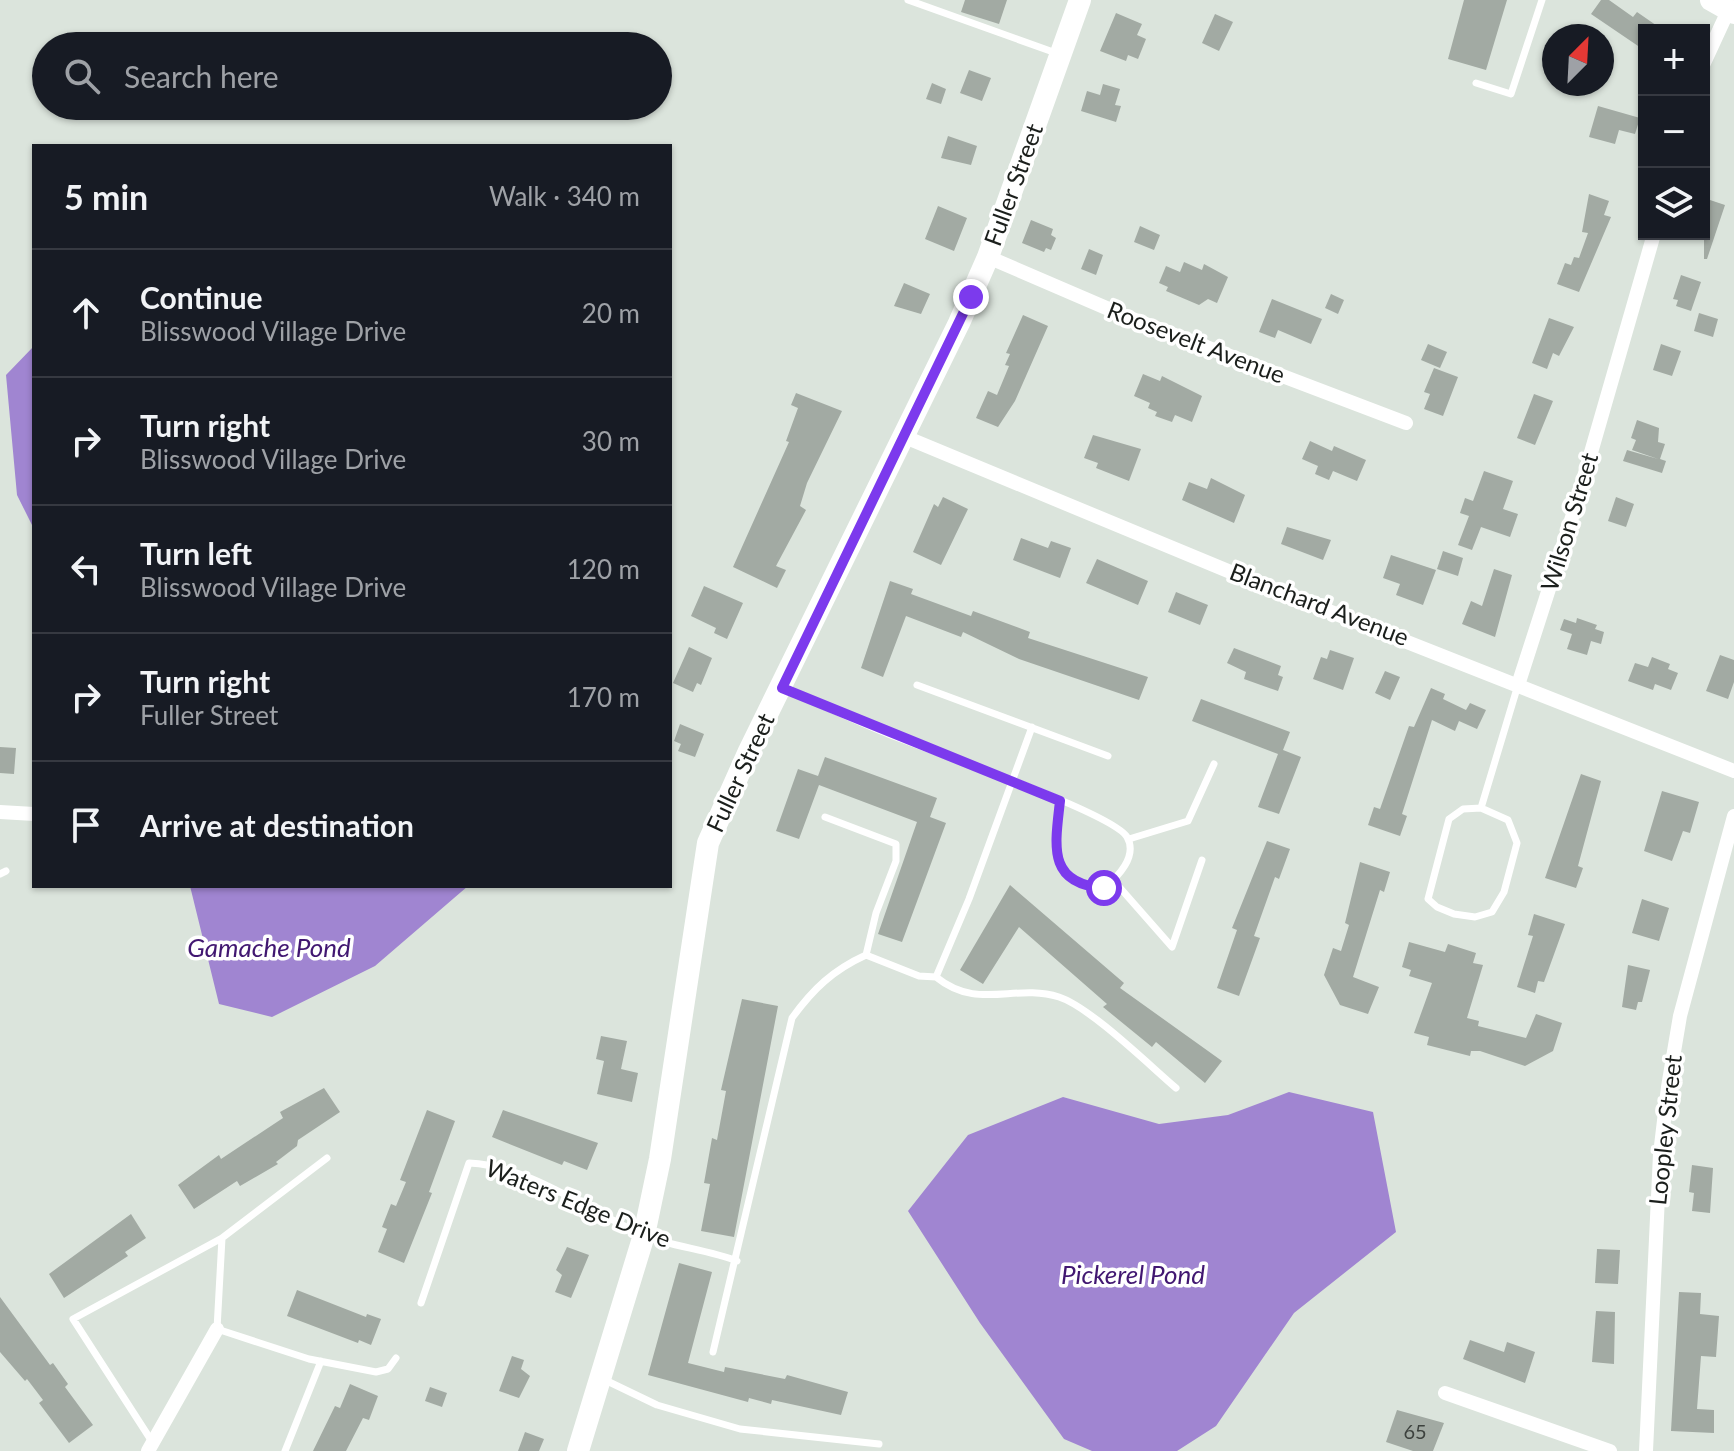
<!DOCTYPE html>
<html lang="en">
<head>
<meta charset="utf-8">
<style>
	body { margin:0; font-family:Lato,sans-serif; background:#20242c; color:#f1f3f6 }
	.controls { position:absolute; right:24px; top:24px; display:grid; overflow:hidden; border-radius:0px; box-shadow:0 2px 6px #0004 }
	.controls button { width:72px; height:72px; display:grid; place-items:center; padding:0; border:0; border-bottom:2px solid #363941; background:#171b24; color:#f1f3f6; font:40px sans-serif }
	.compass { position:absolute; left:1542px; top:24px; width:72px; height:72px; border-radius:50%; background:#171b24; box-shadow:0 2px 6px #0004; rotate:24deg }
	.stop { position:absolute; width:24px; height:24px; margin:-18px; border:6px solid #7c3aed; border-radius:50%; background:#fff }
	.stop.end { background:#7c3aed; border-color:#fff; box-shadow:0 2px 8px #0008 }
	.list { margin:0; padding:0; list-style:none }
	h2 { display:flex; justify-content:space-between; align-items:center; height:104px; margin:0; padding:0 32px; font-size:34px }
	h2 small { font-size:26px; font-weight:400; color:#9ea1a6 }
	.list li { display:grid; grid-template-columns:52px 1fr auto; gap:24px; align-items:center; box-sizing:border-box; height:128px; padding:0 32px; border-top:2px solid #363941 }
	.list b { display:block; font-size:30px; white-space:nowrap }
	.list p { margin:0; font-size:26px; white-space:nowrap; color:#9ea1a6 }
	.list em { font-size:26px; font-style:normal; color:#9ea1a6 }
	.icon { flex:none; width:44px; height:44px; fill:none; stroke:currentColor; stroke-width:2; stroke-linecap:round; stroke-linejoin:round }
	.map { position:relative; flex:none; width:1734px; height:1451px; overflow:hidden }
	.search { position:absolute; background:#171b24; box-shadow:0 2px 6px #0004; left:32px; top:32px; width:640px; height:88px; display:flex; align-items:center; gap:20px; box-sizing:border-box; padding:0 28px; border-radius:44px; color:#9ea1a6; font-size:30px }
	.panel { position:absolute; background:#171b24; box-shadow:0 2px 6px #0004; left:32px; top:144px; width:640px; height:744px; border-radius:0px }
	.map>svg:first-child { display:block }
</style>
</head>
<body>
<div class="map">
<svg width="1734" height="1451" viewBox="0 0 1734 1451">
	<rect width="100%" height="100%" fill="#dbe4dc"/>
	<path fill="#a085d1" d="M34,346V529L17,495L6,375Z
		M190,886H468L375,966L272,1017L219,1004Z
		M1289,1092L1373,1112L1396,1232L1294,1313L1216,1426L1177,1451H1092L1064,1439L980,1323L908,1211L968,1135L1063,1097L1159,1124L1228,1115Z"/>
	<path fill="#a2aaa3" d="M965,0H1007L999,24L961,12Z
		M1464,0H1507L1486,70L1448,59Z
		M1601,0H1609L1633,17L1637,12L1663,30H1644V50L1591,14Z
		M1116,13L1142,24L1137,35L1146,39L1138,59L1128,55L1126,61L1100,51Z
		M1215,14L1233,22L1219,51L1202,43Z
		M969,70L991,78L982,101L960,93Z
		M932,83L946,89L941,104L926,99Z
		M1103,84L1120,89L1115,105L1121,106L1116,122L1081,111L1087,91L1100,95Z
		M1598,106L1640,118L1635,134L1619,130L1615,144L1589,137Z
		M948,136L977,146L971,165L941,158Z
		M1589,194L1609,201L1604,215L1611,217L1579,292L1557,284L1565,263L1571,265L1574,257L1579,258L1588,233L1582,232Z
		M1704,198L1725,205L1707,259H1704Z
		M938,206L967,218L954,251L925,239Z
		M1031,220L1053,229L1051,235L1056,238L1051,250L1046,248L1044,252L1022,243Z
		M1140,226L1160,235L1154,250L1134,242Z
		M1089,249L1103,255L1096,275L1081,269Z
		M1184,262L1202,270L1204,264L1228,277L1217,303L1208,299L1199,305L1166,291L1168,287L1159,283L1166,266L1180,272Z
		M1681,275L1701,282L1691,311L1676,306L1678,300L1673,299Z
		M904,283L930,294L921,314L894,306Z
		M1331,294L1344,300L1338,314L1325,308Z
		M1272,299L1322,319L1311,344L1278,330L1275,338L1259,332Z
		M1699,313L1718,319L1713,337L1694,331Z
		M1023,315L1048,326L1015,401L998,427L976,418L988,391L997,395L1009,366L1005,365L1010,354L1006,353Z
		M1549,318L1574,327L1559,356L1553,353L1547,369L1532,363Z
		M1428,344L1447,352L1440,368L1421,360Z
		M1661,344L1681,351L1672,376L1653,370Z
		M1434,368L1458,377L1443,416L1424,409L1430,394L1424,392Z
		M1143,374L1160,381L1162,376L1202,396L1192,422L1175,415L1172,422L1155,416L1157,412L1148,408L1150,403L1134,396Z
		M796,393L842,411L807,483L800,506L806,510L776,566L786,570L777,588L733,567L789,442L786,441L798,408L791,405Z
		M1534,394L1553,401L1535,445L1517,438Z
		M1637,420L1659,428L1658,442L1665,444L1660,459L1666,461L1662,473L1623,461L1627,450L1658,459L1632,450L1636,440L1631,438Z
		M1093,435L1141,449L1129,481L1096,468L1098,463L1084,458Z
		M1310,441L1332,451L1334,446L1366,460L1357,481L1333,471L1329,480L1315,474L1318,466L1302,459Z
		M1484,471L1513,481L1503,509L1518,514L1510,537L1481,527L1472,550L1458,545L1469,516L1460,513L1465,498L1473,501Z
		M1211,478L1245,495L1234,523L1182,500L1189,482L1207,489Z
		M943,497L968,509L941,565L913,552L934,504L938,507Z
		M1616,497L1634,504L1626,527L1608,521Z
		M1287,527L1331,540L1323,560L1281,544Z
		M1021,538L1048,548L1051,541L1071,548L1060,578L1013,560Z
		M1443,551L1463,558L1458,576L1437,569Z
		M1391,555L1436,570L1423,605L1396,595L1400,584L1383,578Z
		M1097,559L1148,581L1138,605L1086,583Z
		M1494,569L1512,575L1495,637L1462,624L1471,601L1482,606Z
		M890,581L913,589L911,594L971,616L973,611L1030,632L1028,638L1148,677L1139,700L1019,659L963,632L961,637L906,616L883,677L861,668Z
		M704,586L743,603L727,639L714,633L716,628L691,616Z
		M1176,592L1208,605L1200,625L1168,612Z
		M1577,618L1597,625L1595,629L1604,632L1601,644L1591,641L1587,655L1567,649L1572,634L1560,630L1564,619L1576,623Z
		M689,647L712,658L701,685L697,683L693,692L673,683Z
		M1234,648L1281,666L1278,675L1283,677L1278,691L1244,679L1246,672L1227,663Z
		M1330,650L1354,658L1343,690L1313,679L1321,657L1327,659Z
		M1720,655L1734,660V682L1728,699L1706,691Z
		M1652,657L1670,664L1668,669L1678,673L1671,690L1655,684L1653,690L1628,681L1635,663L1648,667Z
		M1385,671L1400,677L1390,700L1375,693Z
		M1431,688L1445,694L1443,699L1466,710L1470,703L1486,710L1477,729L1459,721L1455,731L1432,720L1402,814L1407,816L1400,836L1368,825L1374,807L1380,809L1409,726L1414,727Z
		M1201,699L1290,732L1283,750L1301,757L1279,814L1258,807L1278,754L1192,721Z
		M680,724L704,734L695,757L678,751L681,744L674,741Z
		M0,747L16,748L14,774L0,773Z
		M825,757L937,798L930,817L946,823L902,942L878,934L917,822L819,785L799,839L776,831L798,769L818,776Z
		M1581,774L1601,781L1578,866L1583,868L1576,888L1545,878Z
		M1662,791L1699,802L1690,833L1683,831L1672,861L1644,851Z
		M1267,841L1290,849L1279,879L1275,877L1254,936L1260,938L1239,996L1217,988L1237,930L1232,928Z
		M1360,862L1390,872L1384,892L1380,890L1353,977L1379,987L1368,1014L1340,1005L1324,975L1333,948L1341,951L1349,925L1345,923Z
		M1010,885L1124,983L1120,988L1222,1061L1205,1083L1156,1042L1152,1047L1103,1007L1107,1004L1019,927L983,984L960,970Z
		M1642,899L1669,908L1659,941L1632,933Z
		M1534,914L1565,924L1544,982L1538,981L1535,993L1517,987L1533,936L1528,935Z
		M1409,942L1445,952L1448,944L1476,953L1473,963L1483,965L1467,1018L1479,1021L1478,1026L1526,1038L1536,1014L1562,1023L1553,1051L1525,1066L1480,1051H1471L1470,1056L1427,1045L1429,1037L1414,1033L1432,983L1409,976L1411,970L1402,967Z
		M1628,965L1650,970L1642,1002H1638L1636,1010L1622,1007Z
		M742,999L778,1006L734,1237L701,1231L710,1184L704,1183L712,1138L717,1140L726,1091L721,1090Z
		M601,1036L627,1041L621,1069L638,1073L632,1102L597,1094L604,1061L596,1059Z
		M324,1088L340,1112L298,1140L297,1146L276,1162L278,1164L240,1186L237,1181L194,1209L178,1185L219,1155L221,1159L283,1118L280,1112Z
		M427,1110L455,1121L429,1192L432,1193L404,1263L378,1252L387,1229L382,1227L391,1204L396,1206L406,1182L400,1180Z
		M503,1110L598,1143L587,1170L564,1161L562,1165L492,1137Z
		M1692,1165L1713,1168L1710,1213L1692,1211L1694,1193L1689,1192Z
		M131,1214L146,1238L125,1252L128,1256L64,1298L49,1274Z
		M567,1247L589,1255L571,1298L555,1292L562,1275L556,1270Z
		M1597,1249L1620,1250L1618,1284L1595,1283Z
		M679,1263L712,1272L688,1363L724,1372L725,1367L785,1379L787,1375L848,1392L841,1415L772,1400L771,1404L749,1398L748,1402L648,1375Z
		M297,1290L366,1317L367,1314L381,1319L371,1345L359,1340L358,1343L287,1316Z
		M1679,1292L1701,1293L1700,1314L1719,1316L1716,1357L1701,1356L1697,1409L1714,1410V1433L1671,1431Z
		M0,1297L50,1365L53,1363L68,1384L65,1387L93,1425L69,1443L39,1403L43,1400L27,1379L25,1381L0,1352Z
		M1596,1311L1615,1312L1614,1364L1592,1362Z
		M1470,1340L1504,1352L1507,1342L1535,1352L1525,1383L1463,1359Z
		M512,1356L524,1360L521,1369L530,1376L519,1398L499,1391Z
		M350,1384L378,1396L369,1420L363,1418L346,1451H313L335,1406L340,1408Z
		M430,1387L447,1393L442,1407L425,1401Z
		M1397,1410L1444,1423L1433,1451H1413L1386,1442Z
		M525,1432L544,1439L539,1451H518Z"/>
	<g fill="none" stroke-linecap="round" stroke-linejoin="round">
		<path stroke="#fff" stroke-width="7" d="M908,0L1056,53
			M1476,83L1511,94L1542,0
			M917,685L1108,756
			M785,689C818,703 852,719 886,733C924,749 1112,812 1127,837C1138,856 1118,877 1104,888C1047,884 1055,846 1060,801
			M1481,808L1508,820L1517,843L1504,892L1492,912L1475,917L1454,914L1437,907L1428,899L1449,819L1463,809Z
			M1481,808L1518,685
			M825,817L896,844V861L876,913L866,955
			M1129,839L1188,821L1214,764
			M0,874L6,871
			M1114,881L1172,947L1202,860
			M936,977C978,1011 1014,983 1059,997C1090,1007 1149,1065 1176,1088
			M327,1158L222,1238L217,1329L309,1359L376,1372L388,1369L396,1358
			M421,1303L469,1163C530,1166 587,1210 641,1234C671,1247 706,1249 737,1261
			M713,1352L792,1018C813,989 833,970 866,955L919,976L936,977L969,899L1032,727
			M605,1380L657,1405L740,1429L879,1444
			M151,1440L73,1319L222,1238
			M285,1451L321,1361"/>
		<path stroke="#fff" stroke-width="14" d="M1704,63L1728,11
			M988,257L1125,316L1406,423
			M905,437L1245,578L1734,771
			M1518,685L1575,508L1654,234
			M0,812L34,814
			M1445,1393L1610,1451
			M148,1451L217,1329
			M1646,1451L1660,1154L1668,1087L1680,1016L1734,816"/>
		<path stroke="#fff" stroke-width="22" d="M1711,0L1734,13
			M578,1451L644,1235L660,1159L708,843L749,751L959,323L988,257L1080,0"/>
	</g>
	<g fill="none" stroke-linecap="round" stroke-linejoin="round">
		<path stroke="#7c3aed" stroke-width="10" d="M971,297L782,688L1060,801C1055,846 1047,884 1104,888"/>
	</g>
	<g text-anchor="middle" stroke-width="7" stroke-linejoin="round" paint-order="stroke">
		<g font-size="20" fill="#3d423e">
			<text x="1415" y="1439">65</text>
		</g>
		<g font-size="24" fill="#1b1f1c" stroke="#fff">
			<text transform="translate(1014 185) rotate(-70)" y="8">Fuller Street</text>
			<text transform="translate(1196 343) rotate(21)" y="8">Roosevelt Avenue</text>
			<text transform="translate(1570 522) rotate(-73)" y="8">Wilson Street</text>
			<text transform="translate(1319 605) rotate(21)" y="8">Blanchard Avenue</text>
			<text transform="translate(741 773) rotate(-65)" y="8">Fuller Street</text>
			<text transform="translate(1666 1130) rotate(-84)" y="8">Loopley Street</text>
			<text transform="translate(578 1204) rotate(22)" y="8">Waters Edge Drive</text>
		</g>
		<g font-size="26" font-style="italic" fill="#411771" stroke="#fff">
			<text x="269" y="957">Gamache Pond</text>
			<text x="1133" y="1284">Pickerel Pond</text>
		</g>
	</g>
</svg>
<div class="controls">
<button>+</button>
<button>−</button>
<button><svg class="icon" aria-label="layers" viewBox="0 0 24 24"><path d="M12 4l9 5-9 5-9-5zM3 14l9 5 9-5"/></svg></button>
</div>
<svg class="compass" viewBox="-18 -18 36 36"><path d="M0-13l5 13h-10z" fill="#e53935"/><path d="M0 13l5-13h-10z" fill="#9ea1a6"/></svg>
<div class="stop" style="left:1104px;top:888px"></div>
<div class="stop end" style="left:971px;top:297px"></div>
<div class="search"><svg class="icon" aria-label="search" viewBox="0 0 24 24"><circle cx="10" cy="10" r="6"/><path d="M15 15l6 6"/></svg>Search here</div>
<section class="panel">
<h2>5 min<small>Walk · 340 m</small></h2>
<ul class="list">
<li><svg class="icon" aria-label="ahead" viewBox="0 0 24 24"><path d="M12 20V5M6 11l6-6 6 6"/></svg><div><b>Continue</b><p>Blisswood Village Drive</p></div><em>20 m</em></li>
<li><svg class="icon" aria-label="right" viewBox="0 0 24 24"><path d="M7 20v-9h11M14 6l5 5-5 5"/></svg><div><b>Turn right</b><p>Blisswood Village Drive</p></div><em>30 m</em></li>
<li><svg class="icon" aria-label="left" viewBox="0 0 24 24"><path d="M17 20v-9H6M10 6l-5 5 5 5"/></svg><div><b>Turn left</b><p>Blisswood Village Drive</p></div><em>120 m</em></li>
<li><svg class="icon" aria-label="right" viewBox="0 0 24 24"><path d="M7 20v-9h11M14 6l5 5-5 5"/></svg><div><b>Turn right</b><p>Fuller Street</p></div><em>170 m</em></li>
<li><svg class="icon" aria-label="arrive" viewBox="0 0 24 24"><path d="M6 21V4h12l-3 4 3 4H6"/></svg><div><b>Arrive at destination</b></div></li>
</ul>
</section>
</div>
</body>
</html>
